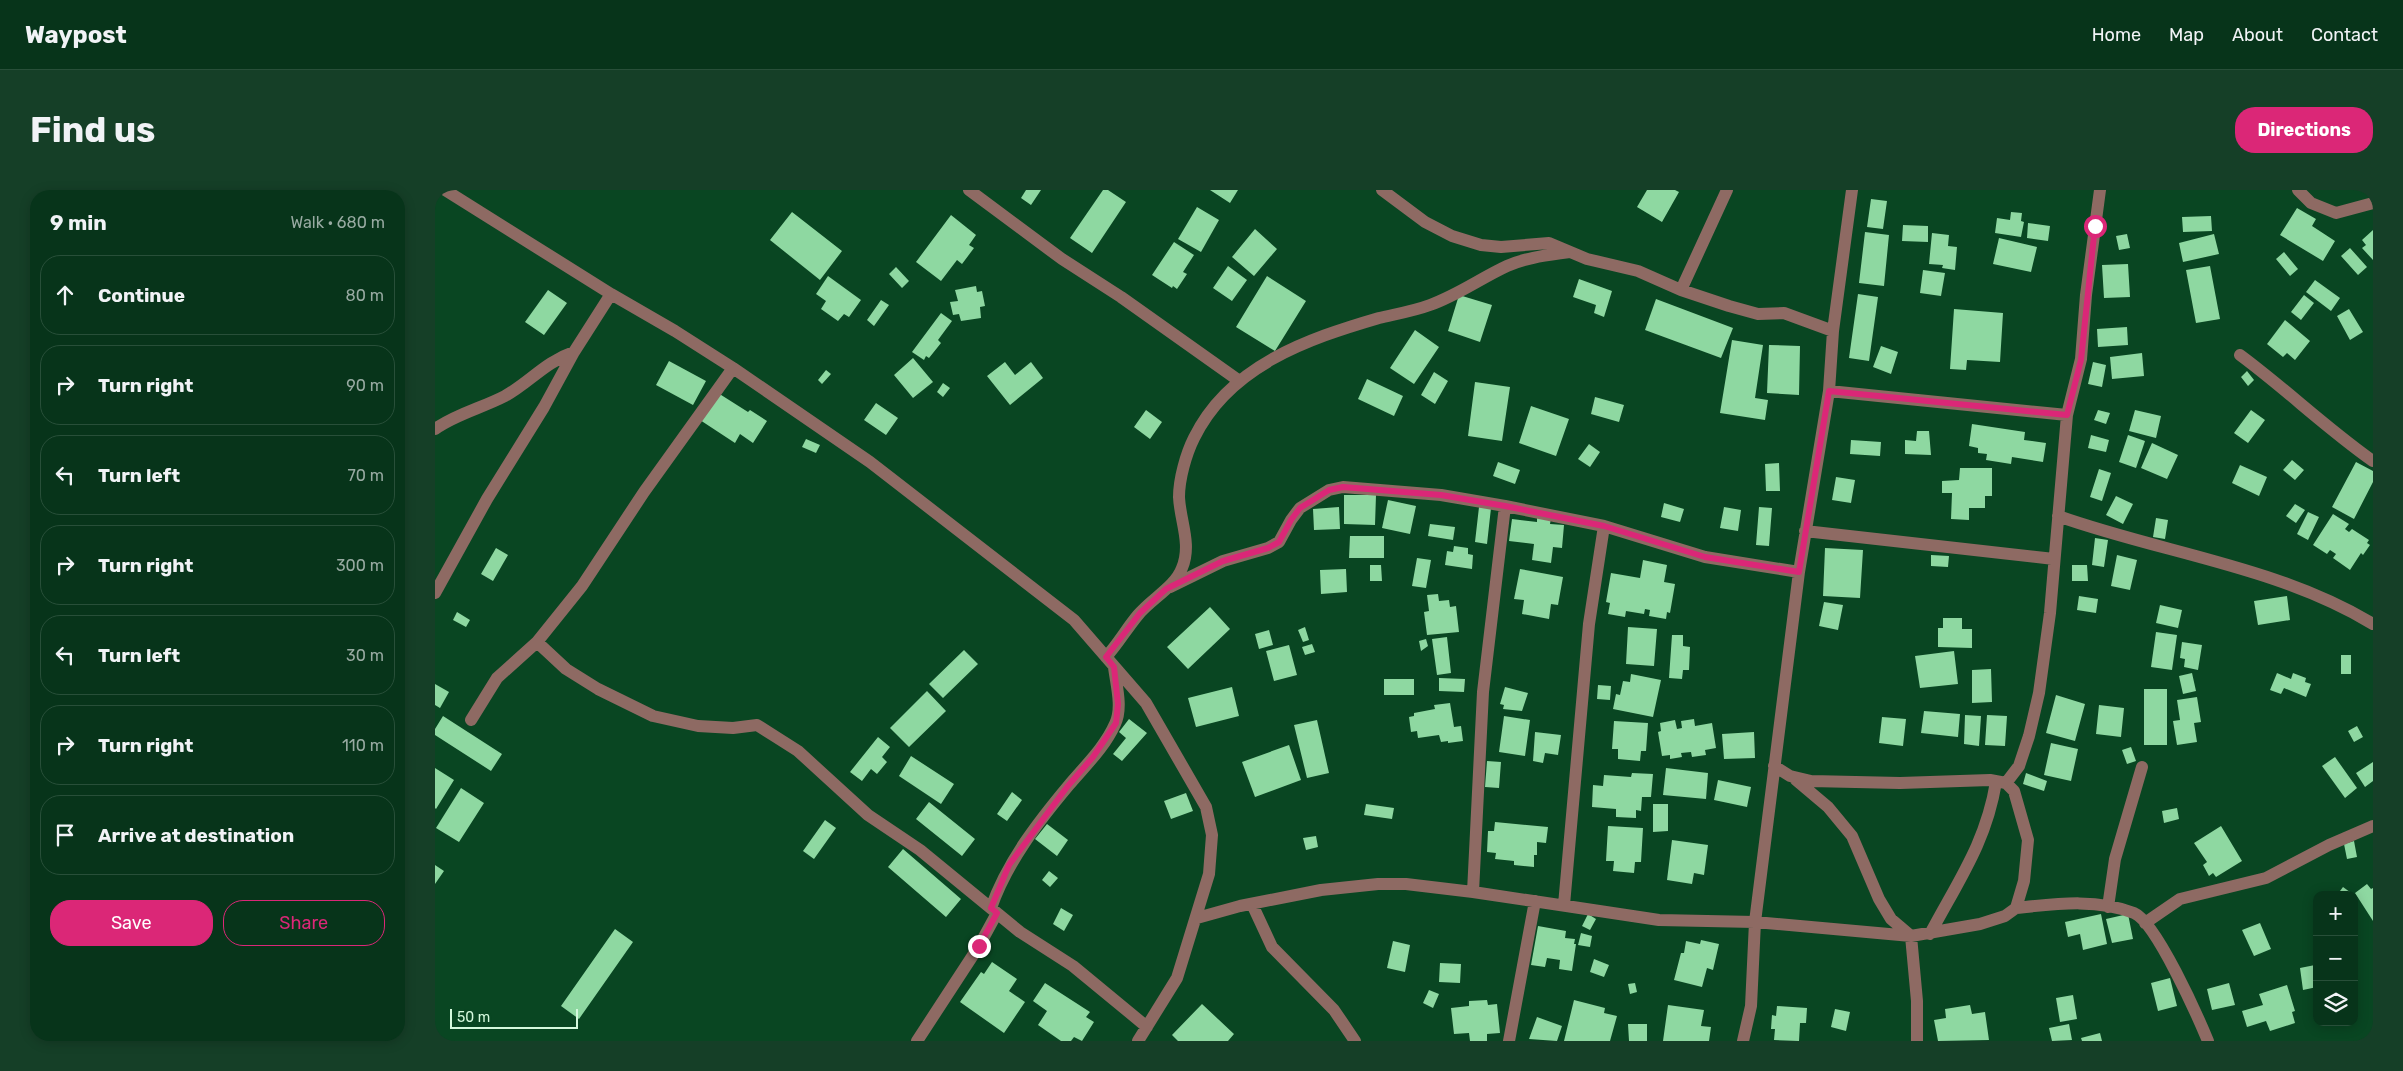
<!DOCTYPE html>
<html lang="en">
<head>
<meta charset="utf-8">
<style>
	body { margin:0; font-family:Rubik,sans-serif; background:#153f27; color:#f1f3f6 }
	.controls { position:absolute; right:15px; bottom:15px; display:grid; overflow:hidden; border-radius:10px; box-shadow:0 2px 12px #0003 }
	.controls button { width:45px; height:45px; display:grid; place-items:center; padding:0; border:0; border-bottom:1px solid #284f39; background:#07341a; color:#f1f3f6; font:25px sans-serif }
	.scale { position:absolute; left:15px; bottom:12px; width:128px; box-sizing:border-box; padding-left:5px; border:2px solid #d5f9dd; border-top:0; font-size:14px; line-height:18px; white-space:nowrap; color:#d5f9dd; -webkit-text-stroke:4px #094622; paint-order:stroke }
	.stop { position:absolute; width:15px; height:15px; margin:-11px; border:4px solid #db2777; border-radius:50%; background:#fff }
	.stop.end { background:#db2777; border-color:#fff; box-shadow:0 1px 5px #0008 }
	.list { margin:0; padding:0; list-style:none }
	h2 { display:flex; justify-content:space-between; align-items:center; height:65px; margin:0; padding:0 20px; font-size:21px }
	h2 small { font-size:16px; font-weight:400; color:#98aaa2 }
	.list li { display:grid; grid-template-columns:32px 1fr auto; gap:15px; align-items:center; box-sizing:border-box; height:80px; margin:0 10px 10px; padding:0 10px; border:1px solid #284f39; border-radius:20px }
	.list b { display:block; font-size:19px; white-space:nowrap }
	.list em { font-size:16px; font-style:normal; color:#98aaa2 }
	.actions { display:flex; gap:10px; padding:15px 20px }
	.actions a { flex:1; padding:11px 0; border:1px solid #db2777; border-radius:20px; text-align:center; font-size:18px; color:#db2777 }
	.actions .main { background:#db2777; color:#fff }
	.icon { flex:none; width:28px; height:28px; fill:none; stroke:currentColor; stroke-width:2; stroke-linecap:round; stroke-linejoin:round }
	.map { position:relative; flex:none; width:1938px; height:851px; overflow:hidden; border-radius:20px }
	header { display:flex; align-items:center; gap:30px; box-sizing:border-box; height:70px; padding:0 25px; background:#07341a; border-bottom:1px solid #284f39 }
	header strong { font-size:24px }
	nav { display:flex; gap:28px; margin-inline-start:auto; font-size:18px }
	.intro { display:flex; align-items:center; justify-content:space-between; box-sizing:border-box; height:120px; padding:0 30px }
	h1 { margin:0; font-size:35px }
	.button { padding:12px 22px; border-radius:20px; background:#db2777; color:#fff; font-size:18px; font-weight:700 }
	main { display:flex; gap:30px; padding:0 30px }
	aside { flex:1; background:#07341a; border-radius:20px; box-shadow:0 2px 12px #0003 }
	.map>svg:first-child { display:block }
</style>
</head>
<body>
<header>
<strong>Waypost</strong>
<nav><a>Home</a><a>Map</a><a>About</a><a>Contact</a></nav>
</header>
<div class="intro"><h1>Find us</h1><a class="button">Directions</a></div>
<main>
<aside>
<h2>9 min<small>Walk · 680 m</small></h2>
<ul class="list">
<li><svg class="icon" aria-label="ahead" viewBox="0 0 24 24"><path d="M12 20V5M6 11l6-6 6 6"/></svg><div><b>Continue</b></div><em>80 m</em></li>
<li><svg class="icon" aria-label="right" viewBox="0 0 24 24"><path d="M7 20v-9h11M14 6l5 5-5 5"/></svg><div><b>Turn right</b></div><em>90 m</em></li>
<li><svg class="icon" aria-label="left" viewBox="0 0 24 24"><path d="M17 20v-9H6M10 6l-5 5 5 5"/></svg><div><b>Turn left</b></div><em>70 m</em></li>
<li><svg class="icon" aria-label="right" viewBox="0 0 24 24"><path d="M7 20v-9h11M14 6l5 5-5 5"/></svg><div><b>Turn right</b></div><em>300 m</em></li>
<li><svg class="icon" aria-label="left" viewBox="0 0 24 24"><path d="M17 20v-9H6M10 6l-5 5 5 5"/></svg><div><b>Turn left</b></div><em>30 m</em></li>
<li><svg class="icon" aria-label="right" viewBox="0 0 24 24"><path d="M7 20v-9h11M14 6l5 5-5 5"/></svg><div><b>Turn right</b></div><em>110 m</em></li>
<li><svg class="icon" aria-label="arrive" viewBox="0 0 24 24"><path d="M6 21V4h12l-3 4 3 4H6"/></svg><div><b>Arrive at destination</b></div></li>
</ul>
<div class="actions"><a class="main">Save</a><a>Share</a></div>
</aside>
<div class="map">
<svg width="1938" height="851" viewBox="0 0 1938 851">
	<rect width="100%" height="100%" fill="#094622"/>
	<path fill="#8ed8a1" d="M591,0H606L596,15L586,8Z
		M668,0H673L691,12L657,63L635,48Z
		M775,0H803L795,13Z
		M1212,0H1240L1244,2L1227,32L1202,17Z
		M1436,9L1452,11L1448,39L1432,37Z
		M762,17L784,30L766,62L743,49Z
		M1862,18L1881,29L1877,36L1900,51L1888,71L1845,45Z
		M357,22L407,61L385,90L335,50Z
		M1576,22L1587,23L1586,31L1589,32L1586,47L1560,43L1562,28L1575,30Z
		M516,25L541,45L534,55L539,58L527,74L522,70L506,91L481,72Z
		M1776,26L1777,41L1748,42L1747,27Z
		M1593,33L1615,36L1613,51L1592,48Z
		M1468,35L1493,36V52L1467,51Z
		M820,39L842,59L819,86L797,67Z
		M1938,40V70L1927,58L1931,55L1927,50Z
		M1430,42L1454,45L1449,96L1424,93Z
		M1497,43L1514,45L1513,56L1522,57L1520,80L1507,78L1508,75L1494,74Z
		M1692,44L1695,58L1684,60L1681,46Z
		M1779,44L1784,64L1748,72L1744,53Z
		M1564,48L1602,57L1596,82L1558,74Z
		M739,52L759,65L748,82L752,84L742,99L738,96L737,98L717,85Z
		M1915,58L1932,77L1923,85L1906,66Z
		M1849,62L1863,79L1855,86L1841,69Z
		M1693,74L1695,107L1669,108L1667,75Z
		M793,76L812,90L797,111L778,98Z
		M1775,76L1785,129L1761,133L1751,80Z
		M461,77L474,91L467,98L454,84Z
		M1488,80L1510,83L1506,106L1485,103Z
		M393,86L426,110L414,127L409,124L403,131L386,119L391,111L381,104Z
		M832,86L871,111L840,161L801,137Z
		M1144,89L1177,101L1169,127L1159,123L1161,115L1138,107Z
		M1880,90L1905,108L1896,121L1871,102Z
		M541,96L542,102L547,101L550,116L545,117L546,128L526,131L524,124L518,125L515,112L523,111L520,100Z
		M113,100L132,113L109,145L90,132Z
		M1423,104L1443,107L1434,171L1414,168Z
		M1024,105L1057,115L1045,152L1013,141Z
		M1869,105L1879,113L1866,130L1856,122Z
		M1221,109L1298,138L1286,168L1210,140Z
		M446,110L454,115L439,136L432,130Z
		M1519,119L1568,123L1565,172L1532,170L1531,180L1515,179Z
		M1914,119L1928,142L1915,150L1902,126Z
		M506,123L517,131L503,150L506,153L494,168L491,166L489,170L477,162Z
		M1850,130L1875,151L1860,170L1852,163L1848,167L1832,154Z
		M1692,137L1693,155L1663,157L1662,139Z
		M980,140L1004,157L979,194L955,178Z
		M1297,150L1328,155L1320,208L1333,210L1330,230L1285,223Z
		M1334,155L1365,156L1364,205L1332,203Z
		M1446,156L1463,162L1456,184L1438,177Z
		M1707,163L1709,186L1677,189L1675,167Z
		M478,168L498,192L478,208L459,185Z
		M234,171L271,191L258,215L221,195Z
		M570,172L580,185L596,172L608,188L575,215L552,186Z
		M1658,172L1671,175L1667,197L1653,194Z
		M391,180L396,184L387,194L383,190Z
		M1812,181L1819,190L1813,196L1806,187Z
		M999,182L1013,191L1000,214L986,205Z
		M932,189L968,206L959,226L923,209Z
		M1040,192L1075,197L1067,251L1033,246Z
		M508,193L515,198L508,207L502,202Z
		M283,203L313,222L315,220L332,231L318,253L305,244L300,253L265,230Z
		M1160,207L1189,215L1184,232L1156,224Z
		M441,213L463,228L451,245L429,230Z
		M1096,216L1134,229L1121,266L1084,253Z
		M711,220L727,232L715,249L699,237Z
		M1663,220L1675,223L1671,234L1659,230Z
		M1700,220L1726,226L1721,248L1694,241Z
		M1816,220L1830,230L1813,253L1799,243Z
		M1537,234L1590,242L1589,250L1611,253L1608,272L1577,267L1576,274L1551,270L1552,264L1543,263V258L1534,256Z
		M1482,241H1494L1496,265L1470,264V250L1481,251Z
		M1656,245L1674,250L1671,262L1653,258Z
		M1693,245L1710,251L1701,278L1684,272Z
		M371,249L385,255L381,263L367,257Z
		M1416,250L1446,252L1445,266L1415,264Z
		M1717,253L1743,265L1732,289L1706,278Z
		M1154,254L1165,262L1155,277L1143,269Z
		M1857,270L1869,280L1860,290L1848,280Z
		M1063,272L1085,280L1080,294L1058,286Z
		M1921,272L1938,281V292L1919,329L1897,317Z
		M1344,273L1345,301H1331L1330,274Z
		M1805,275L1832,287L1824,306L1797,293Z
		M1525,278H1557V306H1550V318H1534V330L1516,329L1517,303H1507V291L1524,290Z
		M1664,279L1676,283L1667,311L1655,307Z
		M1401,287L1420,290L1416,313L1397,310Z
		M909,305H941L940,335L909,334Z
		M1681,306L1698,314L1688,334L1671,325Z
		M953,310L981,316L975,344L947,338Z
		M1229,313L1249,319L1245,332L1226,327Z
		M1860,314L1870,320L1861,333L1851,326Z
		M904,317L905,339L879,340L878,319Z
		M1044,317L1056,318L1052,354L1040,352Z
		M1289,317L1306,320L1303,341L1285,338Z
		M1324,317L1337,318L1334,356L1321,355Z
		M1873,322L1884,327L1873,350L1862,344Z
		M1898,324L1914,334L1910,339L1914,342L1917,339L1934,350L1932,353L1935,355L1928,365L1926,363L1915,380L1898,368L1901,364L1895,360L1892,364L1878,355Z
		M1102,326L1116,328L1115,334L1129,335L1127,358L1118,357L1116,373L1097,370L1099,354L1074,351L1077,329L1102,332Z
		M1721,328L1733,330L1730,349L1718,347Z
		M995,334L1020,337L1018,350L993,346Z
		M915,346H949V368H914Z
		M1660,348L1673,350L1669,377L1657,375Z
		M1019,356L1033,358V364L1038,365L1037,379L1010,375L1012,361L1018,362Z
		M61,358L73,365L58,391L46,384Z
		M1390,358L1428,360L1425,408L1388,406Z
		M1496,365L1514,366L1513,377L1496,376Z
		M1682,365L1702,370L1695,400L1676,396Z
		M982,368L996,370L991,398L977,396Z
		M1208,370L1232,375L1229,392L1240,394L1235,423L1232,422L1231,429L1214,426L1215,420L1210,419L1209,424L1191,421L1190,427L1173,424L1175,413L1171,412L1176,383L1205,388Z
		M935,375H946L947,391H935Z
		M1637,375H1652L1653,391H1637Z
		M911,379L912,402L886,404L885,380Z
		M1085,379L1128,387L1123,415L1116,414L1114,429L1087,424L1089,410L1079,409Z
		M1003,404L1004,411L1014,410L1015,417L1021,416L1024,442L992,445L989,422L994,421L992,405Z
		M1644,406L1663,409L1661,423L1642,420Z
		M1852,406L1855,430L1823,435L1819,411Z
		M1389,412L1408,415L1403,440L1384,436Z
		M1725,415L1747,420L1743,438L1721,433Z
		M775,417L795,439L753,479L732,457Z
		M22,422L35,430L31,437L18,430Z
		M1508,428H1527V439H1537V458L1503,457V438H1508Z
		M870,437L874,450L868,452L863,440Z
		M1193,437L1222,439L1219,476L1191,474Z
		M834,440L838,455L824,459L820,444Z
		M1721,442L1742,445L1737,480L1716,477Z
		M1237,445H1248V456L1255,457L1254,480H1248L1247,489L1234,488Z
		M1012,447L1016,483L1002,485L997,449Z
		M991,449L993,456L986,461L984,451Z
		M1747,452L1767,455L1763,480L1749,477L1750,469L1745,468Z
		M877,454L880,462L870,465L867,457Z
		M854,455L862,485L839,491L831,461Z
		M529,460L543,474L508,508L494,494Z
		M1519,461L1523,494L1485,498L1480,466Z
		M1906,465H1916V484H1906Z
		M1556,479L1557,512L1537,513V480Z
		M1757,483L1761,501L1748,504L1744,486Z
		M1842,483L1856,489L1858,483L1871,488L1870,492L1876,494L1871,507L1849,498L1846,504L1835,500Z
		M1196,484L1226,490L1218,527L1178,519L1181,504L1185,505L1188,491L1195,492Z
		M1004,488L1030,489L1029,502L1004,501Z
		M949,489H979V505H949Z
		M0,494L14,502L5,518L0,515Z
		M1163,495L1176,496L1175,510L1162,509Z
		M797,497L804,526L761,537L753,508Z
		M1070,497L1093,503L1087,521L1068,519L1069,515L1065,514Z
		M1709,499H1732V555H1709Z
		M492,501L511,521L474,557L455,538Z
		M1621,505L1650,514L1640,551L1611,543Z
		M1762,507L1766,532L1759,533L1762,552L1742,555L1738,531L1745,530L1742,510Z
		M1015,513L1019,537L1026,536L1028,551L1013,553V551L1006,552L1004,545L983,548L982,541L976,542L974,527L979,526V523L1000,519L999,515Z
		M1664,515L1689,518L1686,547L1661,544Z
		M1489,521L1525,524L1523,547L1486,543Z
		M1530,525L1546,526L1544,556L1529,554Z
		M1552,525L1572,526L1570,556L1550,555Z
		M8,526L67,564L56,581L0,545V539Z
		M1069,526L1095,530L1090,566L1064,562Z
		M1447,527L1471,529L1468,556L1444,553Z
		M694,529L712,543L687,571L678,564L691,548L684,542Z
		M1259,529L1260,536L1277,533L1281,558L1270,560L1271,565L1257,567L1256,562L1246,563L1247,567L1235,569V565L1227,566L1223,542L1226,541L1225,533L1240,530L1242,539L1247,538L1246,531Z
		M882,530L894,583L872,588L859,535Z
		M1179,531L1213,533L1211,561H1206L1205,571L1183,569V559H1177Z
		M1922,536L1928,547L1919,552L1913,541Z
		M1100,542L1126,545L1123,565L1110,563L1108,573L1098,571Z
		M1319,542L1320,568L1289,569L1287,544Z
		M443,547L455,557L447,567L452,572L442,584L436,579L427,591L415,582Z
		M1616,553L1643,559L1636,591L1609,585Z
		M854,555L866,590L820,607L807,572Z
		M1696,557L1701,571L1692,574L1687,560Z
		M476,566L519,594L506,614L464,586Z
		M1900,567L1922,598L1910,608L1887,576Z
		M1052,571L1066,572L1064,598L1050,597Z
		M1938,572V591L1930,597L1921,583Z
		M0,578L19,590L1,619L0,618Z
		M1231,578L1273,583L1271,609L1228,605Z
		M1197,583L1218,584L1216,607H1207L1206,621L1201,620V628L1181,627V619L1157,617L1158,595L1168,596L1169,585L1196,587Z
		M1591,583L1612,591L1609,601L1588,594Z
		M1283,590L1316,597L1312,617L1279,610Z
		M26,598L49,613L24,652L1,638Z
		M577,602L587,610L572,631L562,624Z
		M751,603L758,621L736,629L729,611Z
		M494,612L540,649L527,666L481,629Z
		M931,614L959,618L957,629L929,625Z
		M1218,614H1233V641L1218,642Z
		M1742,618L1744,629L1729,633L1727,621Z
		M390,630L401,638L379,669L368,661Z
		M1060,632L1113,637L1111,653L1102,652V665H1099V677L1079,675V671L1060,669L1061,663L1052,662L1053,641H1059Z
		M612,634L633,650L622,666L600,649Z
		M1173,636L1208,638L1206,672H1200L1199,683L1178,681L1179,671H1171Z
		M1786,636L1807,671L1781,687L1778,683L1774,686L1768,675L1772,672L1759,653Z
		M881,646L883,657L871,660L868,648Z
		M1237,650L1273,655L1269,685L1259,683L1257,694L1232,690Z
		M1919,651L1922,667L1912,669L1909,654Z
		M468,659L526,709L511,727L453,677Z
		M0,675L9,681L0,694Z
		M614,681L623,688L615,697L607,690Z
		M1932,694L1936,699L1938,698V731L1920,703Z
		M1908,697L1919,705H1902Z
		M626,718L638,725L629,741L618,734Z
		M1153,724L1161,729L1155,740L1147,736Z
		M1666,724L1672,754L1648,760L1645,744L1633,747L1630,732Z
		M1693,724L1698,749L1677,753L1671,729Z
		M1825,733L1836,759L1819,766L1807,740Z
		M1103,736L1131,741L1130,748L1140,749L1139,754H1141L1137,781L1124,779L1125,770L1112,768L1110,777L1096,775Z
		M180,739L198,752L144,829L126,816Z
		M1146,743L1157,746L1155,757L1143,755Z
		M1266,750L1284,754L1278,780L1272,778L1267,797L1239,790L1246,763H1249L1251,751L1265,754Z
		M958,751L975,755L970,782L952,778Z
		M1159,769L1174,775L1169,787L1155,782Z
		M557,772L582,789L574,801L590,812L569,843L525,812L546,782L549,784Z
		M1005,773L1026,774L1025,793L1004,792Z
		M1880,775L1882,797L1868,800L1865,778Z
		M1735,788L1742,816L1723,821L1716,793Z
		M610,793L655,822L651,827L659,832L647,851L639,847L636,851H626L603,835L612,821L598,811Z
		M1200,793L1202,802L1195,804L1193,794Z
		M1794,793L1800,815L1777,820L1772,799Z
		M1852,795L1860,821L1857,822L1860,833L1835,841L1831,831L1812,837L1807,821L1828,815L1824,804Z
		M994,800L1004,804L998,818L988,813Z
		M1638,805L1642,829L1625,832L1621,808Z
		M1052,810L1053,815L1062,814L1065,843L1052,844V851H1035L1034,843L1019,844L1016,818L1034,816V811Z
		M1139,810L1170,818L1169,823L1182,826L1175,851H1129Z
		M767,814L799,844L793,851H743L737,845Z
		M1233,815L1269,820L1266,836L1276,837L1274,851H1228Z
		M1535,815L1537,824L1550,822L1554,850L1503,851L1499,830L1511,828L1510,819Z
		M1342,816L1372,818L1371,833H1365L1364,851L1339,850L1340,839H1336L1337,825L1341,826Z
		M1400,819L1415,822L1411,841L1396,837Z
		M1102,827L1127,836L1122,851L1094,849Z
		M1193,834H1212V851H1194Z
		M1634,834L1637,850L1617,851L1614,838Z
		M1665,843L1667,851H1647L1646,848Z"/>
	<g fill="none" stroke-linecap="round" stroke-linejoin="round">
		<path stroke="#8e6a63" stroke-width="12" d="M10,0L176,104L240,141L298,178L435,272L639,430L711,513L771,617L777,645L774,684L742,788L703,851
			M534,0L627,69L686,107L803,190
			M947,0L990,32L1017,46L1046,55L1066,57L1114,53L1152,69L1203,81L1246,100L1294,116L1323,124L1349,123L1398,141
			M1863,0L1876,13L1901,23L1938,13
			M1246,100L1292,0
			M1805,165C1851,199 1891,238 1938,271
			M1394,201L1632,225
			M0,239C21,224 47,218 70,206C95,192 110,172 139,162
			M1623,326C1727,363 1842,376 1938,434
			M1370,341L1619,369
			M735,397L788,371L833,358L844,352L856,330L865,318L894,300L908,297L1006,305L1070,316L1169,336L1270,367L1364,382
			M0,403L52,309L109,217L139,162L176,104
			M102,452L131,479L163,499L218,526L263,536L298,538L322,535L341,547L363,561L433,625L485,660L585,742L638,776L712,837
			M671,467C683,454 692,438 703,425C716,409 740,397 747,378C757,354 745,331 744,307C744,289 751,264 759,248C794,176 872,149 944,128C961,124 979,121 995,115C1023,105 1046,88 1072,76C1092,67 1115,65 1135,62
			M36,530L62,488L102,452L147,396L209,302L298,178
			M1361,590L1393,617L1417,646L1444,709L1456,729L1476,746L1482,811V851
			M1571,593L1584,576L1594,546L1604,503L1615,423L1632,225L1646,169L1651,105L1665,0
			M1038,702L1048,502L1070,316
			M817,714L837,757L899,820L920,851
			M1129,715L1154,434L1169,336
			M1673,717L1680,669L1707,577
			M556,718C572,672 603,632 634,595C650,576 670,557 680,534C688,518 681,494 679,477
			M1581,718C1619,714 1662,708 1699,723C1721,732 1763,827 1773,851
			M762,728L805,716L886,700L943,694H971L1038,702L1224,730L1320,732L1476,746L1545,734L1570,726L1581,718L1589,691L1593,650L1579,601L1571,593L1555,590L1465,593L1376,591L1355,586L1339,576
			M1710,733L1745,709L1831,688L1894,655L1938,636
			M1495,744C1523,691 1551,653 1561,592
			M482,851L544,756L562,723
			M1074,851L1100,711
			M1308,851L1316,816L1320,732L1364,382L1394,201L1398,141L1417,0"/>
	</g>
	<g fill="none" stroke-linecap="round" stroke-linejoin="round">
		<path stroke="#db2777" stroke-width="6" d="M544,756L562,723L556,718L574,675L632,597L658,567L681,533L683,514L679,477L671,467L705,423L731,399L788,371L833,358L844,352L856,330L865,318L894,300L908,297L1006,305L1070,316L1169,336L1270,367L1364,382L1394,201L1632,225L1646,170L1660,36"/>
	</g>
</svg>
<div class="controls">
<button>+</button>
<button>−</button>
<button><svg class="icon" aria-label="layers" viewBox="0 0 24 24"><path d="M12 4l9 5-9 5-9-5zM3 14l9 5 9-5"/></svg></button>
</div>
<div class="scale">50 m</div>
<div class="stop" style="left:1660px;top:36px"></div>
<div class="stop end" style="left:544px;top:756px"></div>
</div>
</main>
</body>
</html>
